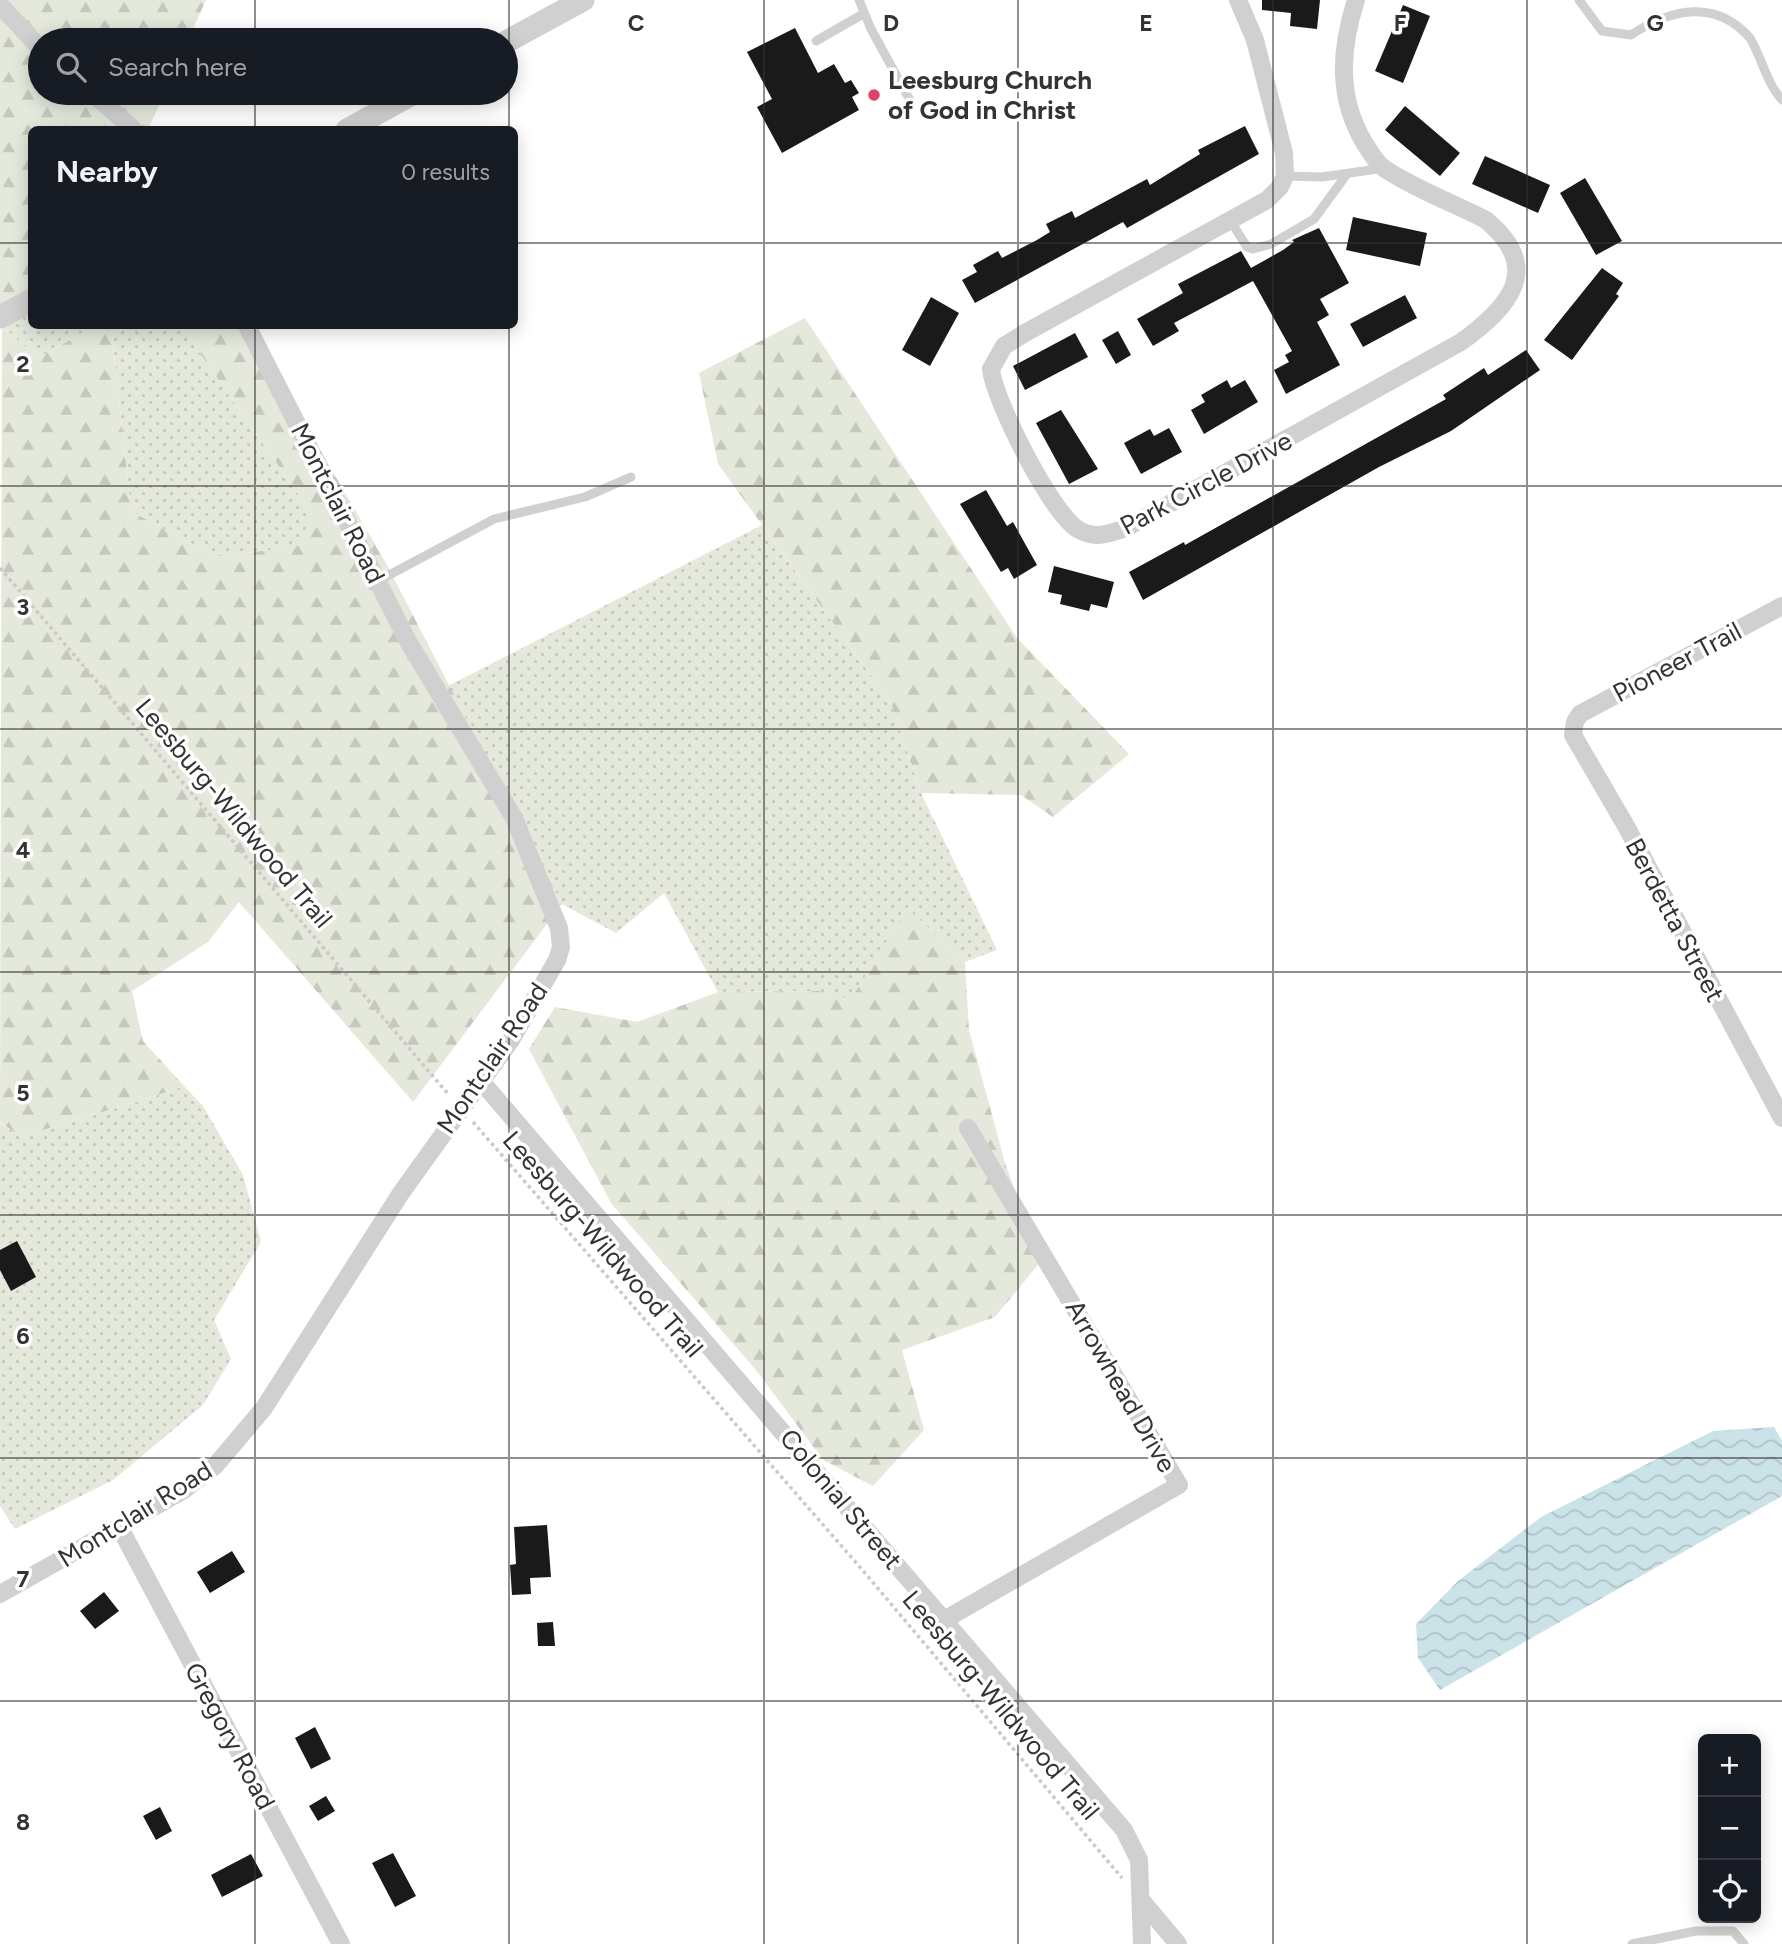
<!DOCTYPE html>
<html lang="en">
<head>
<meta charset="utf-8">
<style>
	body { margin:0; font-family:Figtree,sans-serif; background:#242831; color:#f1f3f6 }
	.controls { position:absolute; right:21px; bottom:21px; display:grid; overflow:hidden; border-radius:10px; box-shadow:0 4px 18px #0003 }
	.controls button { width:63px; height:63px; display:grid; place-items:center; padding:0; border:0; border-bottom:2px solid #363941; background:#171b24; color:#f1f3f6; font:35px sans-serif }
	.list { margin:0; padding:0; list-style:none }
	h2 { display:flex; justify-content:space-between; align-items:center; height:91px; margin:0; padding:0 28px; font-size:30px }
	h2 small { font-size:23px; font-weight:400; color:#9ea1a6 }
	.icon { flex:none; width:38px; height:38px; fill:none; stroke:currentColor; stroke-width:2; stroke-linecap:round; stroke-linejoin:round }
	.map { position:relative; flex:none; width:1782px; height:1944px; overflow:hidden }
	.search { position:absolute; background:#171b24; box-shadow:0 4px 18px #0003; left:28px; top:28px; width:490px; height:77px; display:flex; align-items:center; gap:18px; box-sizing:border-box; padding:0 24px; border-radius:38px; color:#9ea1a6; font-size:26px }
	.panel { position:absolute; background:#171b24; box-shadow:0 4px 18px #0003; left:28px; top:126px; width:490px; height:203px; border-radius:10px }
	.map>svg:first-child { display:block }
</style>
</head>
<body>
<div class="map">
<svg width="1782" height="1944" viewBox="0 0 1782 1944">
	<defs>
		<pattern id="grass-dots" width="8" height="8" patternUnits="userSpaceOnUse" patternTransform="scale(1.75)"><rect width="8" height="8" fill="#e5e9dc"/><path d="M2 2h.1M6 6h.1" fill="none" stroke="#c5c8bd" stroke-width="1.8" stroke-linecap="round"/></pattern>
		<pattern id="forest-firs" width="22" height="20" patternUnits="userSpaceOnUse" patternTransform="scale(1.75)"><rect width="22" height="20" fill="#e5e9dc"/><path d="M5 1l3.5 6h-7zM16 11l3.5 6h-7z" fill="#c5c8bd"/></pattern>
		<pattern id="water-waves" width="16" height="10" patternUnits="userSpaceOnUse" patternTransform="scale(1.75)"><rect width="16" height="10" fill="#cbe2e8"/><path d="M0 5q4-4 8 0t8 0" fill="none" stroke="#afc2c7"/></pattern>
	</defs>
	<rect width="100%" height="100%" fill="#fff"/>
	<path fill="url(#grass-dots)" d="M31,313L32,326H95L38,358L2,326Z
		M111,326H181L312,514L299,546L216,557L131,511Z
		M762,525L891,703L921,793L997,950L965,962L907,908L851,1000L819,991L718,992L664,893L616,933L562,904L448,686Z
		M184,1086L203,1106L243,1175L261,1242L214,1320L231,1359L203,1405L113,1480L15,1529L0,1506V1123L22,1138C75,1117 131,1106 184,1086Z"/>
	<path fill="url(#forest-firs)" d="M0,0H206L188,40H40V93H165L148,129L32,130L31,289L0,306Z
		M805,318L1017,638L1129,754L1053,817L1021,795L921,793L891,703L718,464L699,373Z
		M2,326L38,358L95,326H111L131,511L216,557L298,546L312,514L181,326H248L387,565L562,904L413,1102L239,902L208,942L132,991L143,1041L184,1086C131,1106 75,1117 22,1138L0,1122Z
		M907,908L965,962L969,1030L1005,1163L1041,1261L995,1317L902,1350L924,1430L873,1486L823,1460L756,1370L611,1203L529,1049L555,1007L637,1022L718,992L819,991L851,999Z"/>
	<path fill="url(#water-waves)" d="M1774,1427L1782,1441V1496L1440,1690L1418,1658L1416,1624L1458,1581L1541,1517L1713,1431Z"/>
	<path fill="#1a1a1a" d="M1262,0H1320L1317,29L1290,26L1291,13L1262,10Z
		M1403,5L1430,16L1403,83L1375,71Z
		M795,28L818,73L834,64L845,83L851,80L859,93L852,97L859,110L782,153L757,107L772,99L747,52Z
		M1405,106L1460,153L1440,176L1385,130Z
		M1245,126L1259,154L1127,228L1123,222L975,303L962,280L977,272L973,265L998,251L1002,258L1037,240L1050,232L1046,224L1072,211L1075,218L1147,179L1150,185L1200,154L1198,150Z
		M1485,156L1550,185L1538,213L1472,184Z
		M1585,178L1622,241L1596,255L1560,193Z
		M1353,217L1427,233L1420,266L1346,250Z
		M1319,228L1349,283L1320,299L1329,315L1317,322L1340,365L1286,394L1274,370L1289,362L1285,355L1292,351L1253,281L1174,323L1179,331L1153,346L1137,319L1183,293L1178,284L1241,251L1251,268L1283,250L1294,242L1292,240Z
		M1602,268L1623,283L1616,294L1619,296L1572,360L1544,340Z
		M1405,295L1417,318L1363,347L1350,324Z
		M931,297L959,313L930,366L902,350Z
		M1118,331L1131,355L1116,364L1102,340Z
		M1075,333L1088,357L1025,390L1013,366Z
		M1526,350L1540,370L1451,431L1379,467L1143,600L1129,572L1184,542L1185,545L1446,399L1443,395L1484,368L1488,375Z
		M1227,380L1231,388L1245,380L1258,402L1204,434L1191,410L1205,402L1201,395Z
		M1061,410L1098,469L1069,484L1036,423Z
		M1169,428L1182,452L1141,474L1124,443L1150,429L1154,436Z
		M986,490L1007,526L1013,522L1037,565L1014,579L1008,568L1001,572L960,504Z
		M1054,566L1114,582L1107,608L1091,604L1089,611L1060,604L1062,595L1048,592Z
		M17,1241L36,1277L11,1291L0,1270V1250Z
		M547,1525L551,1577L530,1578L531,1594L512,1595L510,1565L516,1564L514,1527Z
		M232,1551L245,1572L210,1593L197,1572Z
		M104,1592L119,1611L95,1629L80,1611Z
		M553,1622L555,1646H538L537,1623Z
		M315,1727L331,1759L311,1769L295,1738Z
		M326,1796L335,1811L318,1821L309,1806Z
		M160,1807L172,1831L156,1840L143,1816Z
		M393,1853L416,1896L395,1907L372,1863Z
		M251,1854L263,1876L222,1897L211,1875Z"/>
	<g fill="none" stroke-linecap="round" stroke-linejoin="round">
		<path stroke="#cacaca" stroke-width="3.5" stroke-dasharray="3.5 3.5" stroke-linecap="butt" d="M0,568L449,1095
			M473,1122L865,1573L1122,1878"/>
		<path stroke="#d0d0d0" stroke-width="9" d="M859,0L871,29L911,102
			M1579,0L1602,31L1631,35C1673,7 1717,0 1750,38C1762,58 1766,82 1782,100
			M816,41L863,14
			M1285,176L1322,177L1384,168
			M1230,220L1247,247L1253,249L1271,244L1314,219L1347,174
			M378,581L494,519L585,497L631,477
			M1632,1944L1696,1931H1733L1744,1944"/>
		<path stroke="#d0d0d0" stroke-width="18" d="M1238,0L1255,40L1284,153L1285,176L1280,187L1267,200L1025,333L1004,346L991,369C994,400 1052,515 1079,530C1095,539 1109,534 1126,528L1461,342C1508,308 1545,269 1486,220C1453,203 1415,189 1385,169C1376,163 1371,153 1365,144C1337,98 1340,50 1356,0
			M0,5L40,48
			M92,93L134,130
			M1782,606L1580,714L1575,722L1573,735L1626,826L1782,1118
			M480,1080L1124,1830L1139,1860L1142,1944
			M120,1528L341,1944
			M0,1594L184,1490L215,1466L264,1408L401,1193L511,1040L557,960L561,947L559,928L514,818L409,643L247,326
			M944,1620L1179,1485L968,1128
			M1142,1901L1178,1944"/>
		<path stroke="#d0d0d0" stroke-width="23" d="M506,42L583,0
			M347,130L414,93
			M0,317L32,300"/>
	</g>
	<path fill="none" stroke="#333" stroke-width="2" stroke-opacity="0.55" d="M255,0V40M509,0V130M764,0V1944M1018,0V1944M1273,0V1944M1527,0V1944M255,93V130M0,243H32M514,243H1782M255,326V1944M509,326V1944M0,486H1782M0,729H1782M0,972H1782M0,1215H1782M0,1458H1782M0,1701H1782"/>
	<circle fill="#db4369" stroke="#fff" stroke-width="2.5" cx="874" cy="95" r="7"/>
	<g text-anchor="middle" stroke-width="7" stroke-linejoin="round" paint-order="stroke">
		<g font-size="26" font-weight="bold" fill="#333" stroke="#fff" text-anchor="start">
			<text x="888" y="89">Leesburg Church<tspan x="888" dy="30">of God in Christ</tspan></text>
		</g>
		<g font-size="26" fill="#333" stroke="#fff">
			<text transform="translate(1206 483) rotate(-28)" y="9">Park Circle Drive</text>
			<text transform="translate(338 503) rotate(63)" y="9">Montclair Road</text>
			<text transform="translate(1677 662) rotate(-28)" y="9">Pioneer Trail</text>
			<text transform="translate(234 813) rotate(50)" y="9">Leesburg-Wildwood Trail</text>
			<text transform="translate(1675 920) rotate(62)" y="9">Berdetta Street</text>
			<text transform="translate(492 1058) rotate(-56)" y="9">Montclair Road</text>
			<text transform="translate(603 1244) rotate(49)" y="9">Leesburg-Wildwood Trail</text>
			<text transform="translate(1121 1386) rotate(60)" y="9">Arrowhead Drive</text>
			<text transform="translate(841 1499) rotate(50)" y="9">Colonial Street</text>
			<text transform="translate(135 1514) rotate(-32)" y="9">Montclair Road</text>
			<text transform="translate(1001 1705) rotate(50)" y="9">Leesburg-Wildwood Trail</text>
			<text transform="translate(230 1736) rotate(62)" y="9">Gregory Road</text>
		</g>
	</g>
	<g font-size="23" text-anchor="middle" font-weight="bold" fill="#333" stroke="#fff" stroke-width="7" stroke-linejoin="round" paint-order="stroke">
		<text x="636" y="31">C</text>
		<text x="891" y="31">D</text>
		<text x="1146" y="31">E</text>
		<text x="1400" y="31">F</text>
		<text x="1655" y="31">G</text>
		<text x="23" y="372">2</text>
		<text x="23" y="615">3</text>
		<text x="23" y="858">4</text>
		<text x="23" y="1101">5</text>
		<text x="23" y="1344">6</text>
		<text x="23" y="1587">7</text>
		<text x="23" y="1830">8</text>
	</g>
</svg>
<div class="controls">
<button>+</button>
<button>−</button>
<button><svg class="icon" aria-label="locate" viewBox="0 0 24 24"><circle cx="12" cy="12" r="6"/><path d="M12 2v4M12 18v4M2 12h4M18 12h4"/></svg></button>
</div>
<div class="search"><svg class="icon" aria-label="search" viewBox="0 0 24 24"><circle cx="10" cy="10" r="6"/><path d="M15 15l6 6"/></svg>Search here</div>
<section class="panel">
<h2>Nearby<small>0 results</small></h2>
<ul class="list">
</ul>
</section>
</div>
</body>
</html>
